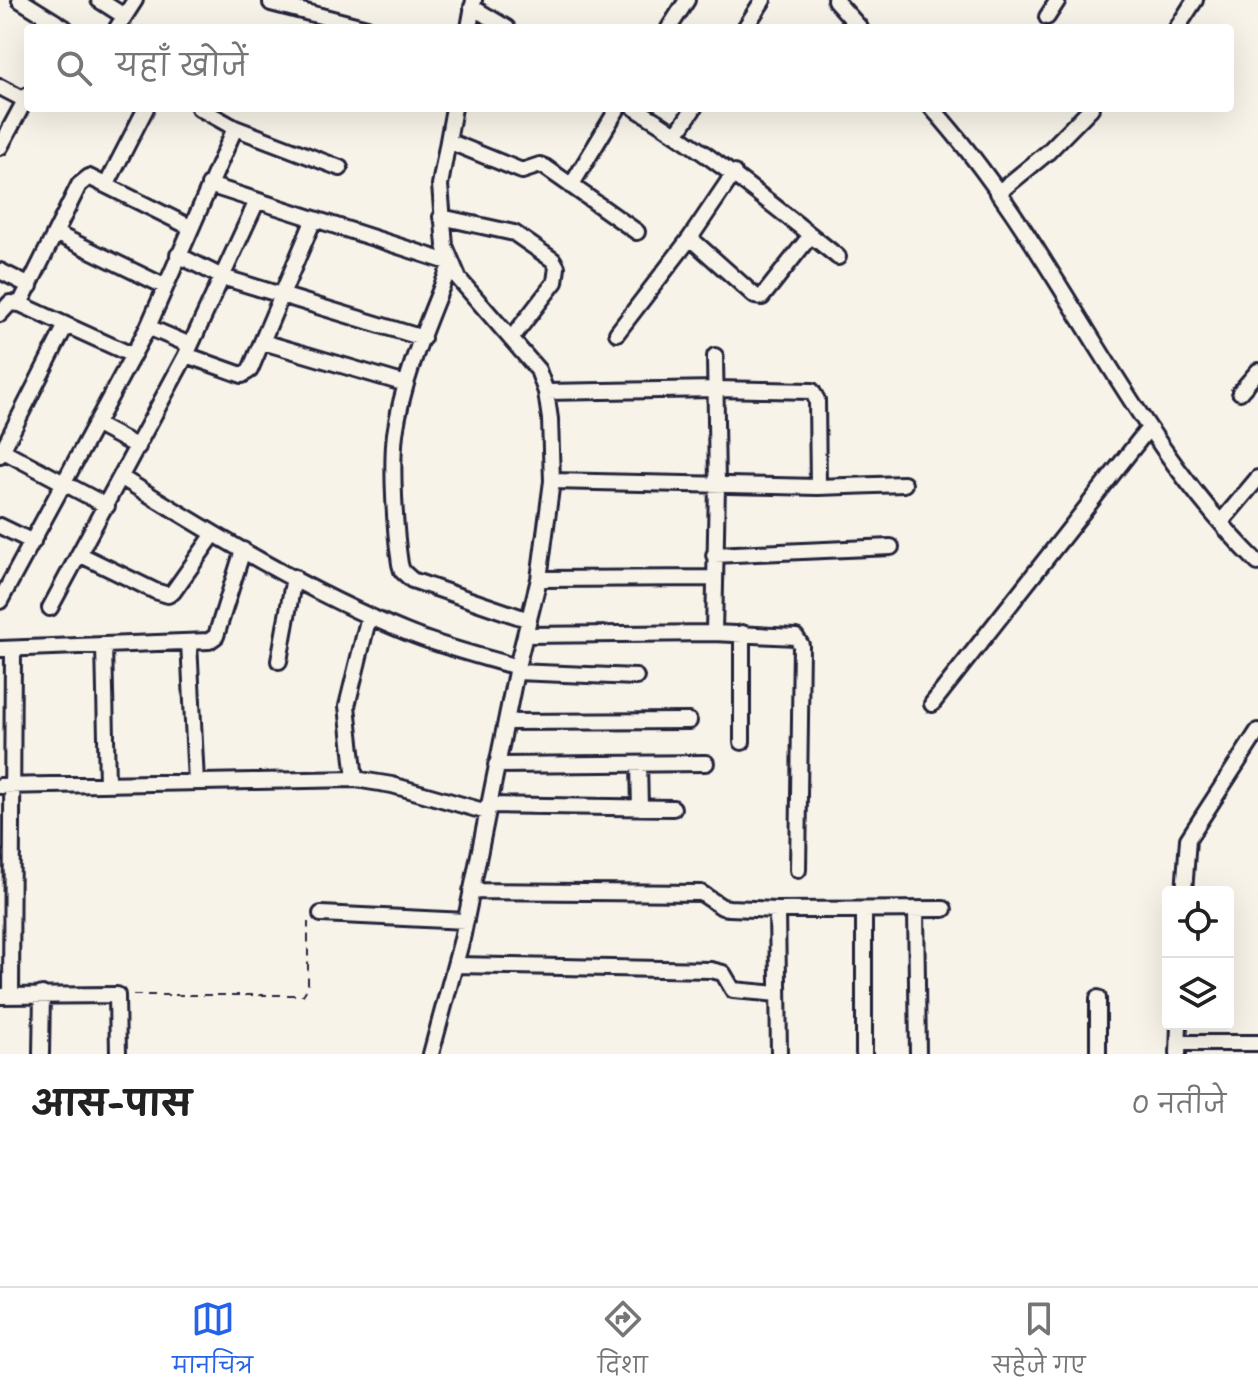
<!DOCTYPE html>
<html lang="hi">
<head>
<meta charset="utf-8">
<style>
	body { margin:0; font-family:"Shantell Sans","Playpen Sans Deva",sans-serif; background:#f6f6f6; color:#222 }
	.controls { position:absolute; right:24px; bottom:24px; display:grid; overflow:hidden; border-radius:8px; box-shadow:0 8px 32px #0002 }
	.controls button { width:72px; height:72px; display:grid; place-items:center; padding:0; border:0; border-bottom:2px solid #e0e0e0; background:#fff; color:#222; font:40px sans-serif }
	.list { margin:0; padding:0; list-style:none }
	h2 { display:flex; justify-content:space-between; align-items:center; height:104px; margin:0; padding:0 32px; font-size:34px }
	h2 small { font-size:26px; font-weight:400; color:#767676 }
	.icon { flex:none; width:44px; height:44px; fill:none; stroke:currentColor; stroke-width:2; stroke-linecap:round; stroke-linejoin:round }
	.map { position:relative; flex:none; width:1258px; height:1054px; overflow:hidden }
	.search { position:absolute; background:#fff; box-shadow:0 8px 32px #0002; left:24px; right:24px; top:24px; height:88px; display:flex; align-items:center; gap:20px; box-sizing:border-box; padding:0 28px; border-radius:8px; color:#767676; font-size:30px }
	.sheet { height:232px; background:#fff }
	nav { display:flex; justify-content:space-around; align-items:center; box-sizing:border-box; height:112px; border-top:2px solid #e0e0e0; background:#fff; font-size:22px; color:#767676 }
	nav a { display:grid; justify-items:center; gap:4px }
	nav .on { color:#2563eb }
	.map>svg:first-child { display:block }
</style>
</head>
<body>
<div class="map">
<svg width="1258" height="1054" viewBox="0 0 1258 1054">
	<rect width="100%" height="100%" fill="#f7f3e8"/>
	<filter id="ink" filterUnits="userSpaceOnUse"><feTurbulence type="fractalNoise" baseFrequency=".0125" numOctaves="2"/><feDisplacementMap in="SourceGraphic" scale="16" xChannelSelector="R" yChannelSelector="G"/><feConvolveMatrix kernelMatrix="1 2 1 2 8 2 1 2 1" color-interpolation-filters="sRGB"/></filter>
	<g filter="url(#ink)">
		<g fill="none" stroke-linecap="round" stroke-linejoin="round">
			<g stroke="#22223b" stroke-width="20">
				<path id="minor" d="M20,0L65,28
					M99,0L124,16
					M835,0L860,28
					M271,3L367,28
					M472,7L507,28
					M1047,17L1058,0
					M117,28L135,0
					M469,28L474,0
					M669,28L687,0
					M745,28L763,0
					M1177,28L1195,0
					M0,87L25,100
					M199,108L235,128L340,168
					M635,108C708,152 772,204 838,257
					M932,108C1057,247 1124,430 1258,563
					M677,133L694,108
					M448,141L522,171L540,165L545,167L637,232
					M0,147L28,95
					M107,184L146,108
					M209,185L451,263C430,318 403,375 395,434C391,467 395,531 400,564L402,571L412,580L529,620
					M571,186L618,108
					M998,193L1048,152L1091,108
					M441,217L514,233L553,260L557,267L555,282L511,339
					M57,234L164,286
					M690,238L755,296L762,297L811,235
					M178,255L222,277L423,338
					M0,271L30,286
					M20,304L79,185L89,177L190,227
					M0,314L10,303L20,304L132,355
					M148,327L190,345
					M617,333L690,238L734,173
					M263,342L406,384
					M186,355L257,201
					M546,392L717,389L812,391L817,400L818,487
					M1240,392L1258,371
					M95,424L138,447
					M0,449L107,506
					M0,455L66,325
					M122,478C213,534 307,592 406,632C442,647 480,656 517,667
					M552,481L818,487L904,484
					M1221,522L1258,478
					M0,526L33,542
					M81,555L155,591L168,595L173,592L214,534
					M714,555L891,547
					M539,579L714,578
					M0,601L148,327L235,128
					M50,608L186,355L242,375L250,370L314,219
					M714,633L717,485L715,356
					M742,633V742
					M525,635L714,633L796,637L801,645L798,870
					M189,642L196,782
					M104,645L107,783
					M0,649L209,641L216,636L243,550
					M279,661L294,577
					M516,672L636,677
					M932,704L1148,429
					M506,722L689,721
					M639,764L640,808
					M496,765L706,763
					M355,779L347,706L369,616
					M0,786L355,779L392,785L487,812
					M488,805L673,808
					M471,891L701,893L722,907L729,908L777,910L944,909
					M1184,892L1188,839L1258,731
					M777,910L779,1054
					M916,910L918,1054
					M321,914L466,921
					M455,965L711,970L723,973L733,990L778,994
					M0,996L117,995L118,1054
					M11,996L13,649
					M1098,998V1054
					M1179,1043H1258
					M41,1054L42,994
					M431,1054L462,939L517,667L539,579L552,481L550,419L546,392L538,370L459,279L445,246L440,185L454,108
					M864,1054V910
					M1178,1054L1179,1024"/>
			</g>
			<path stroke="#22223b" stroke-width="2" stroke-dasharray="8 6" stroke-linecap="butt" d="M133,995H303L308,987V922"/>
			<use href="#minor" stroke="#f7f3e8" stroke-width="14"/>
		</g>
	</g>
</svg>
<div class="controls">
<button><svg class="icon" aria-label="locate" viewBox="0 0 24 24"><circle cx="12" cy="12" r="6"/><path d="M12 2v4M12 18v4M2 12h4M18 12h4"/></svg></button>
<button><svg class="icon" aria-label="layers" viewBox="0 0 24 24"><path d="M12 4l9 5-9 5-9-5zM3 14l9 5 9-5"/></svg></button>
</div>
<div class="search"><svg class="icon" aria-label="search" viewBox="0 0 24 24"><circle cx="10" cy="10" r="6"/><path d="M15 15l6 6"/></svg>यहाँ खोजें</div>
</div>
<section class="sheet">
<h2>आस-पास<small>0 नतीजे</small></h2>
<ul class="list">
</ul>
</section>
<nav>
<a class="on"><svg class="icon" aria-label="map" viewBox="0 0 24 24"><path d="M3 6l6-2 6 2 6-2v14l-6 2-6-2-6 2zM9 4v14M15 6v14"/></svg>मानचित्र</a>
<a><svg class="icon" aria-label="directions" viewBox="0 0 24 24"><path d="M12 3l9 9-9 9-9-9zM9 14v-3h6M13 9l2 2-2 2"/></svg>दिशा</a>
<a><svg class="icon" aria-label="saved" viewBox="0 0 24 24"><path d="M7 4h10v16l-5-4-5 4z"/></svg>सहेजे गए</a>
</nav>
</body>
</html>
